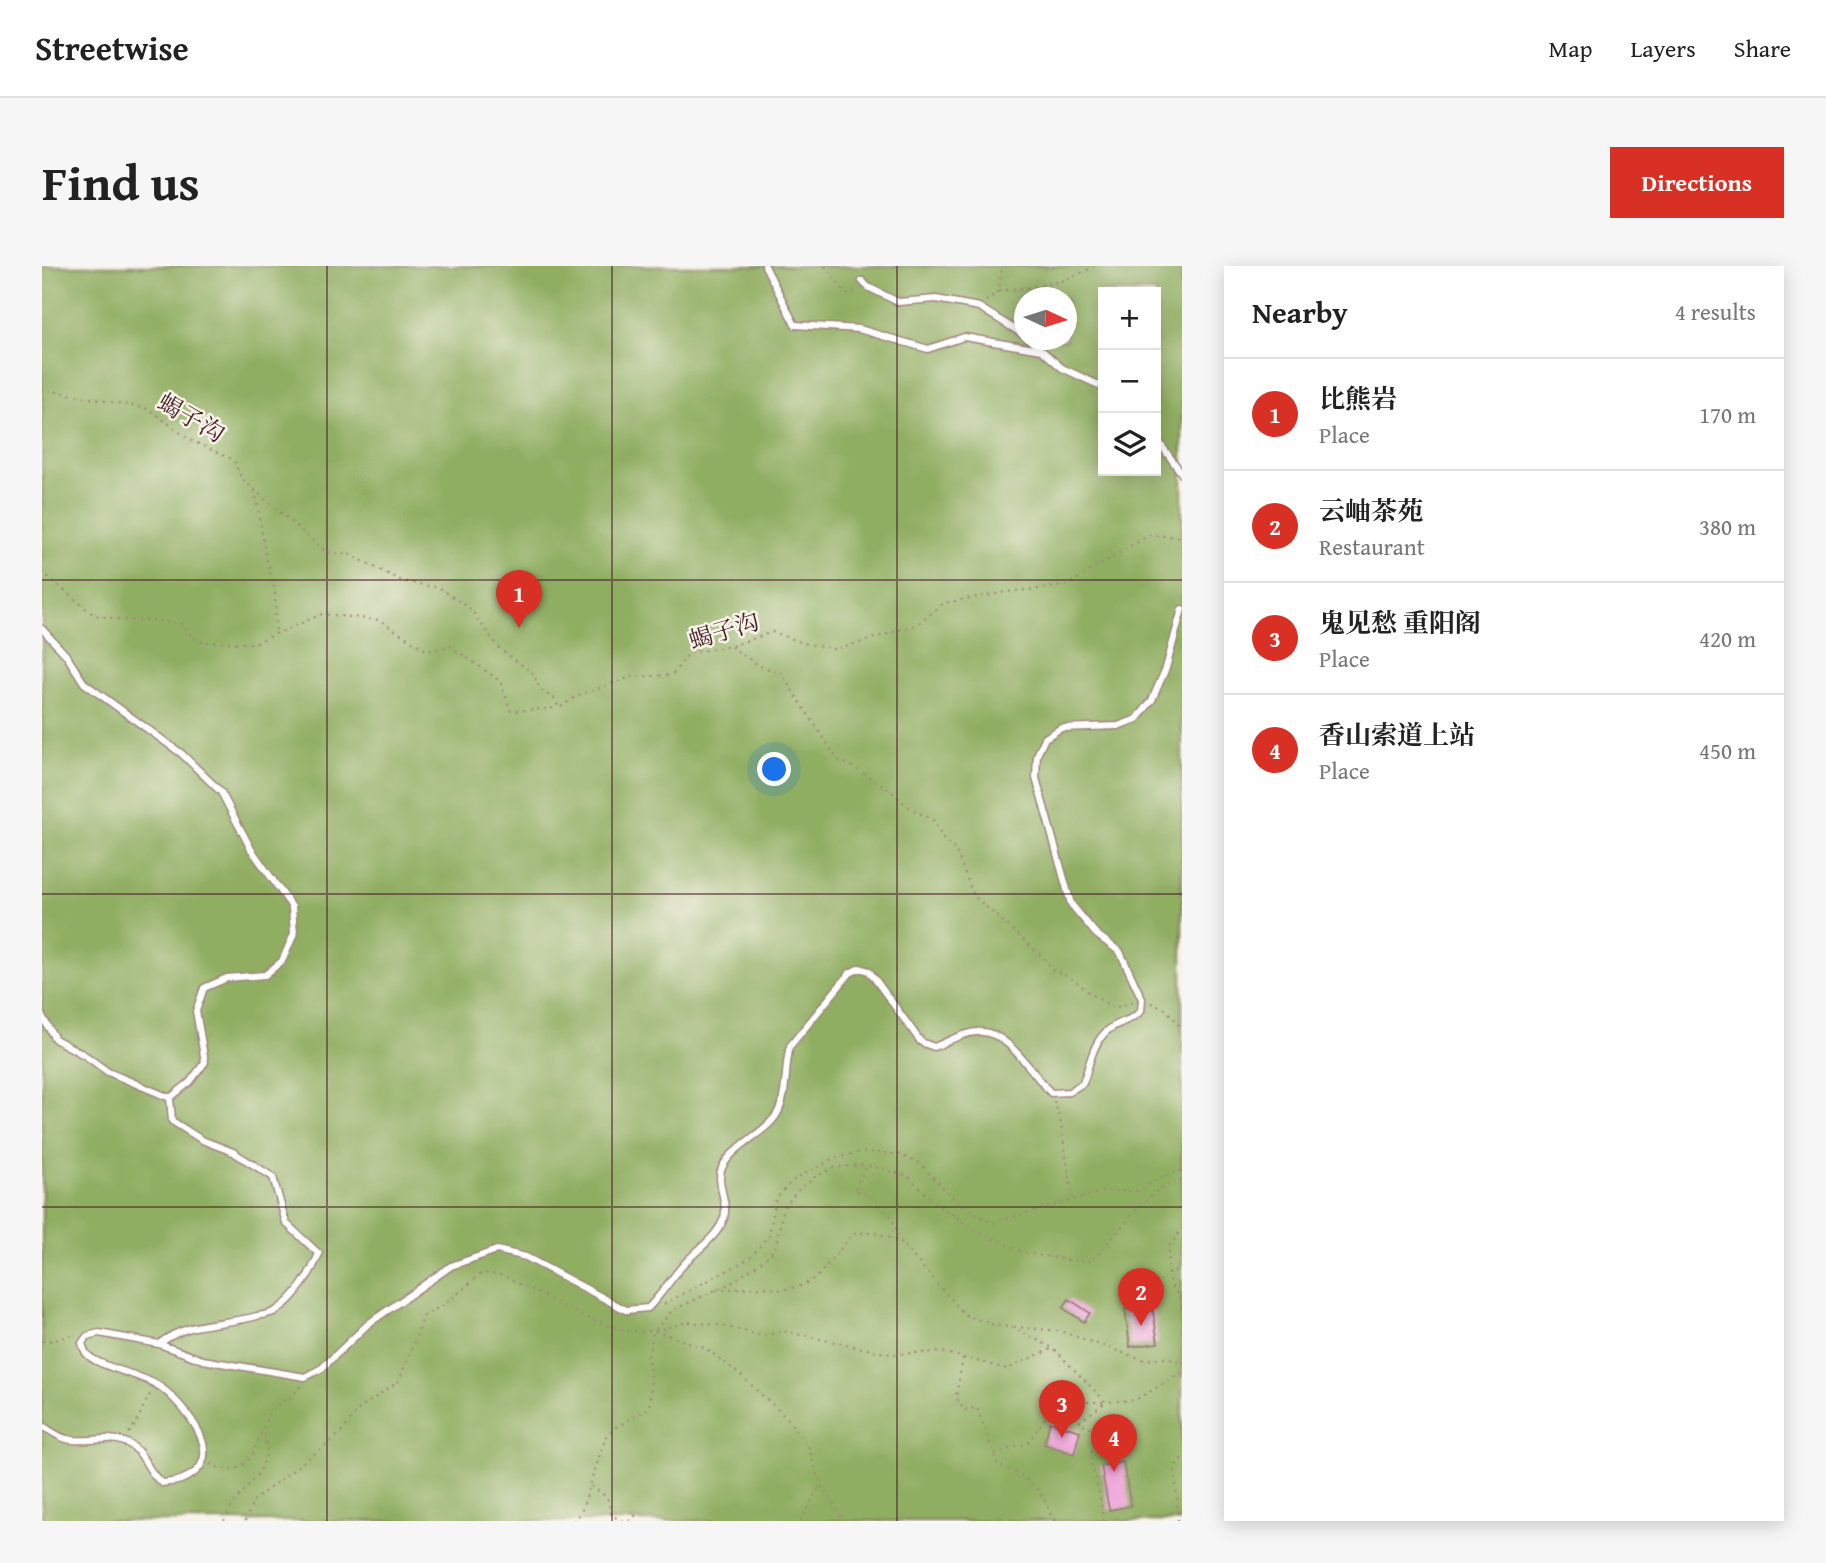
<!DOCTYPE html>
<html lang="en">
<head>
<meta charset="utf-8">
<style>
	body { margin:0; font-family:"Gentium Book Plus","Noto Serif SC",serif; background:#f6f6f6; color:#222 }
	.controls { position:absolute; right:21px; top:21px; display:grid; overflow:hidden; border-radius:0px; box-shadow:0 4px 18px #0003 }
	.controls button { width:63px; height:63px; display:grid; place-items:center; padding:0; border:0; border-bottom:2px solid #e0e0e0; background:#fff; color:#222; font:35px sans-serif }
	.compass { position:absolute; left:972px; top:21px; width:63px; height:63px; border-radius:50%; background:#fff; box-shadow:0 4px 18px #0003; rotate:94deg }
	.you { position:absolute; left:733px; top:504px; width:24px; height:24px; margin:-18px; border:5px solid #fff; border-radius:50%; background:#1a73e8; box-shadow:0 0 0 10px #1a73e833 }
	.badge { display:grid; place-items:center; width:46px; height:46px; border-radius:50%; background:#d93025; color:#fff; font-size:23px; font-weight:700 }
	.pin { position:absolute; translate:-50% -58px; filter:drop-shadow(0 2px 4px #0008) }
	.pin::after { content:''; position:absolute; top:37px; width:24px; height:21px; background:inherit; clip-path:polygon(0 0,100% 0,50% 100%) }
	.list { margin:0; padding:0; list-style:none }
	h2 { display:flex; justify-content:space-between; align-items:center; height:91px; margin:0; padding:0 28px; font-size:30px }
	h2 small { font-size:23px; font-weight:400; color:#767676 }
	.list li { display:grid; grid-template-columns:46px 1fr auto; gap:21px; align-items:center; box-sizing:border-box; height:112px; padding:0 28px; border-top:2px solid #e0e0e0 }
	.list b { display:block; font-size:26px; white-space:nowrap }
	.list p { margin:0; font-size:23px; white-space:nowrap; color:#767676 }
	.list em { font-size:23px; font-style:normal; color:#767676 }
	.icon { flex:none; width:38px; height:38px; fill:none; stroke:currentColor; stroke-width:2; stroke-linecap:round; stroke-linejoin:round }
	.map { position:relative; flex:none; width:1140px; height:1255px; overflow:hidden; border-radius:0px }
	header { display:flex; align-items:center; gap:42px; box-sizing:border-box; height:98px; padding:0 35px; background:#fff; border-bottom:2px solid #e0e0e0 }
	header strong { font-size:33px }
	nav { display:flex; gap:38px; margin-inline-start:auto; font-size:24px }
	.intro { display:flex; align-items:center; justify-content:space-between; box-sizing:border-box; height:168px; padding:0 42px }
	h1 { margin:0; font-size:49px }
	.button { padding:18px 32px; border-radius:0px; background:#d93025; color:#fff; font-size:24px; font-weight:700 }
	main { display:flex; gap:42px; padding:0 42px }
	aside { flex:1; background:#fff; border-radius:0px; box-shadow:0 4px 18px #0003 }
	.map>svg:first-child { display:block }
</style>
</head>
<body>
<header>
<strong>Streetwise</strong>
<nav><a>Map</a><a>Layers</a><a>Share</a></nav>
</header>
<div class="intro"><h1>Find us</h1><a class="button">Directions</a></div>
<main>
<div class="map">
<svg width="1140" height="1255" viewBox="0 0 1140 1255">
	<rect width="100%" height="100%" fill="#f7f3e8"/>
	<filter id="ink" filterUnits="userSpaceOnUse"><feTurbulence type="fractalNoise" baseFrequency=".0143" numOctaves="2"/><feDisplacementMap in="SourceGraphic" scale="14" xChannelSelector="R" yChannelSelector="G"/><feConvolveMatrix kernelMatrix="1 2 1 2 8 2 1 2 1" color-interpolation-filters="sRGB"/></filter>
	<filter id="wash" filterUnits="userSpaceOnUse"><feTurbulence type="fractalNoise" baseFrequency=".00686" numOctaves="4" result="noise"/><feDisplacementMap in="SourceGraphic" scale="28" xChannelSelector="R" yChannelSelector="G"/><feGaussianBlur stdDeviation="1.57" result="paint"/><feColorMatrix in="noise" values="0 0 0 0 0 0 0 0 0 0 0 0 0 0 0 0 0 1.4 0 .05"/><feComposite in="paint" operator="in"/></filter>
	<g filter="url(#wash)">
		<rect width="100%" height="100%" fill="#f6e7d3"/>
		<path fill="#90ae62" stroke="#6d6646" stroke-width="2" fill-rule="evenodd" d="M0,0H1140V1255H0ZM1061,26H1114V205H1061ZM982,32H1024V74H982Z"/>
		<g id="blocks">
			<path fill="#efa6db" d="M1027,1033L1048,1047L1042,1056L1021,1042Z
				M1110,1039L1116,1077L1088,1081L1083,1043Z
				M1008,1156L1038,1165L1032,1188L1002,1178Z
				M1081,1196L1089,1240L1067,1244L1059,1200Z"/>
		</g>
	</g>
	<g filter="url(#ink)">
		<use href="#blocks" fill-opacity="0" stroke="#a0837f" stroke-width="2"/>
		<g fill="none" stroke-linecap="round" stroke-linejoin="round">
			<g stroke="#a0837f" stroke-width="9">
				<path id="lane" d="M723,0L753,59L817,63L886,83L922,71L999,84
					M820,15L826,21L856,36L894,33L937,41L982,69
					M988,74L1020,102L1061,121
					M1114,172L1140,208
					M0,363L24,389L42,417L140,488L179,526L209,583L250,641L252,668L240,695L223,709L185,712L162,722L154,745L163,796L148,816L128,832
					M0,750L13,773L44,790L66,806L128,832L130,855L160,874L191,886L231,911L244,957L277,988C269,1007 253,1033 235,1044C230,1048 221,1049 215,1050C179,1060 147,1054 117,1078
					M0,1160C8,1164 16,1171 25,1173C44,1178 67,1168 85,1177C103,1185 104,1206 120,1217C127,1216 135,1216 141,1213C187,1194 147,1147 126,1127C105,1107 56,1103 44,1087C43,1086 40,1078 40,1077L45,1070L57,1067L117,1078L161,1094L263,1111L280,1102L326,1058L409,1000L455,984L484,991L584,1044L606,1042C620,1028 630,1011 643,997C656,983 676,970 682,952C687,936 672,915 681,900C692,879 725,866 735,848C746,829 742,802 748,780L808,707L818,702L827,705L879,776L892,781C905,776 920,767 934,766C965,762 989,807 1009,827L1027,826L1041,817C1048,798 1051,773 1069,762C1080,755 1090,754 1099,745L1100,733L1078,686L1054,668L1029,638L994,512L995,489L1003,472L1019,462L1076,460L1095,453L1110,434L1124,402L1140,343"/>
			</g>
			<path stroke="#a0837f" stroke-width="2" stroke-dasharray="2 5" stroke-linecap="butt" d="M783,0L805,28L815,25
				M957,25C991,21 1023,18 1052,0
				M944,35L957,25L960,0
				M0,123L107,143L148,174L192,194L199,212L284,286L307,288L360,315L398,322L428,343L458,383L492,408L495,418L502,427L512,432L517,442L535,430L589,411L630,409L647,387L689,380L731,366L761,377L791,383L817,377L876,358L902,337L965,326L1023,320L1107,269L1140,271
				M213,224L223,286L233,325L234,367
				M0,306L52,349L82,354H113L139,358L156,376L213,377L280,348L337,354L386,385L408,380L458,415L469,445L515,442
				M689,381L718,400L739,407L796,494L813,502L849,525L864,539L892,555L901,573L914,585L932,630L1002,692L1012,706C1034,710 1036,719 1052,730C1058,735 1066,737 1072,742L1091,736
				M1109,737L1125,744L1140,763
				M1012,835L1018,854L1031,932
				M1140,1002L1126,1008L1128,1018L1140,1033
				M1126,1008L1127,981L1140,962
				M674,1024L721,1021L739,1024L759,1020L775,1011L811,968C831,965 843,968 860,978
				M622,1038L707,993L727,969L734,933L750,915L792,892L819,886L856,888L880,899L908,929L936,949L950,957L1062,925H1098L1112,915L1140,904
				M972,1061L1018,1065L1102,1094L1124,1092L1140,1097
				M613,1065L663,1082L694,1105L746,1153L767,1182L778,1218L802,1255
				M0,1075H8L33,1069
				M1009,1081L970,1061L956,1060L923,1049L860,978L850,952L831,931L812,924L825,899L866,910L892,936L933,964L984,987L1025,994L1049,995C1072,975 1109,914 1140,915
				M921,1092L914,1131L921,1144L935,1142L956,1199C973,1205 989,1213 999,1229C1005,1237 1007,1247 1013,1255
				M87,1167C98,1154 100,1140 109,1127
				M953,1188L986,1177L1002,1153L1027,1136H1063
				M168,1198C213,1218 212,1175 227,1148C234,1135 251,1134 259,1119
				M549,1220L565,1231L570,1250L582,1255
				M182,1255L191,1238L217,1207L225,1187L222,1163
				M203,1255L212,1234L298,1168L318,1142L357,1115L382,1050L407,1035L440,1007L460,1009L551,1055L588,1065H612L646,1056L678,1059L721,1070L741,1065L848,1088L900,1086L965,1103L1011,1082L1064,1136L1093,1134L1140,1107
				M531,1255L539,1247L564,1170L574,1161L607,1142L609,1116L606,1090L612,1065L631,1044L689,1017L718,997L733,983L742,941L757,923L773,911L794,901L824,899
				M587,1255L597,1247
				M759,1255L778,1219
				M1061,1255C1060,1232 1052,1210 1048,1187L1074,1176L1037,1156L1064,1136
				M1136,1255L1133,1201L1140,1192"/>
			<use href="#lane" stroke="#fff" stroke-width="6"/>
		</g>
	</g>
	<path fill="none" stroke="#4a1f2b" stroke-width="2" stroke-opacity="0.55" d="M285,0V1255M570,0V1255M855,0V1255M0,314H1140M0,628H1140M0,941H1140"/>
	<g text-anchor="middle" stroke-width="5" stroke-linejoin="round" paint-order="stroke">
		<g font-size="24" fill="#4a1f2b" stroke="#f7f3e8">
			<text transform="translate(149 152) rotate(30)" y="8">蝎子沟</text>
			<text transform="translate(682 365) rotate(-17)" y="8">蝎子沟</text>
		</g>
	</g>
</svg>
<div class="controls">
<button>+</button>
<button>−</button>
<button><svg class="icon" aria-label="layers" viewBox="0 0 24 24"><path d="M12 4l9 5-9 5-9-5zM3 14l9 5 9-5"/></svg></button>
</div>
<svg class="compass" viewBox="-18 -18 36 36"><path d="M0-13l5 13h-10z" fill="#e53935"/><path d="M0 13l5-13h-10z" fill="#767676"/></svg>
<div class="you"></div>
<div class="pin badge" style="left:477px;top:362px">1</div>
<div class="pin badge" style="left:1099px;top:1060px">2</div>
<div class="pin badge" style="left:1020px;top:1172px">3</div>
<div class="pin badge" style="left:1072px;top:1206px">4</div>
</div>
<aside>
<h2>Nearby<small>4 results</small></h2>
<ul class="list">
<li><span class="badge">1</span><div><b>比熊岩</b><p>Place</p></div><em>170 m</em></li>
<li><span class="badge">2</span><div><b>云岫茶苑</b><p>Restaurant</p></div><em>380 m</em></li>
<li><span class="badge">3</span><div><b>鬼见愁 重阳阁</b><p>Place</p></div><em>420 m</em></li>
<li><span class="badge">4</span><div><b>香山索道上站</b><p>Place</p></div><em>450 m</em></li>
</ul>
</aside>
</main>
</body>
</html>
